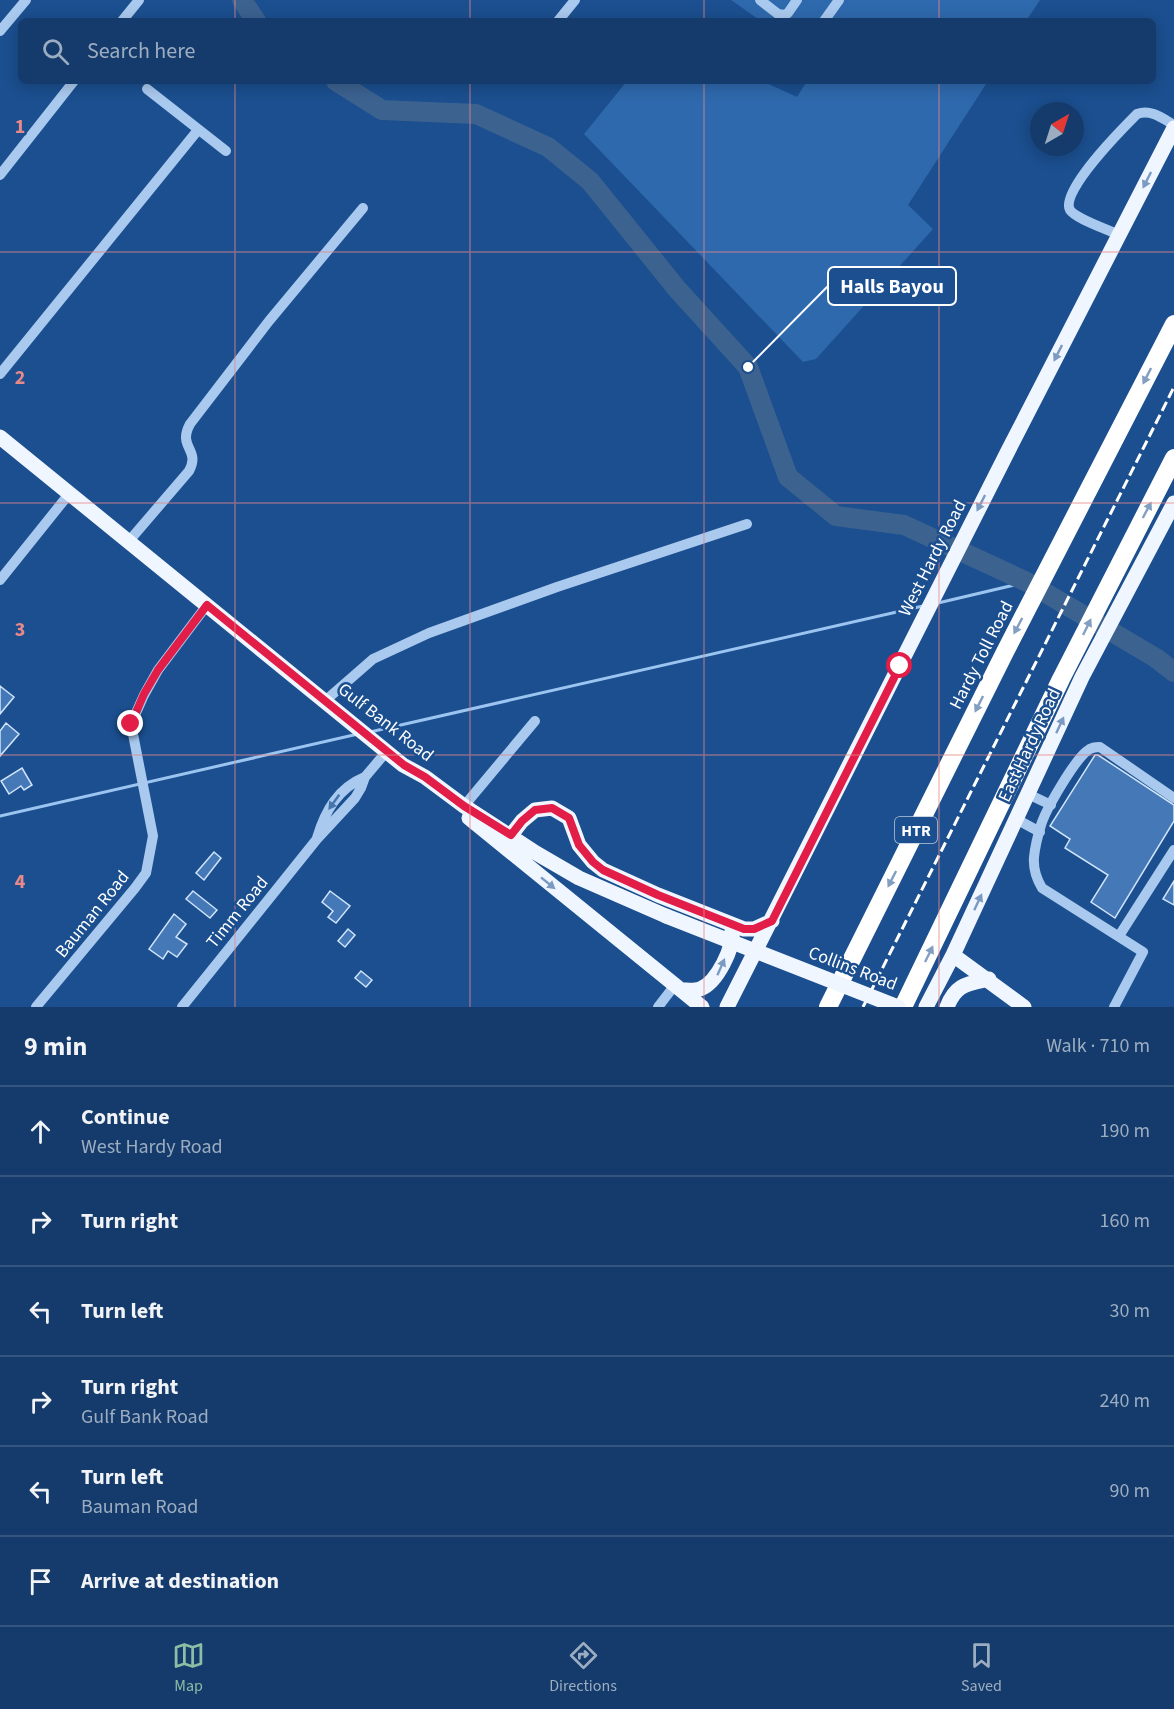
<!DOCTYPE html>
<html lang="en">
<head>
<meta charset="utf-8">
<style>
	body { margin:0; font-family:"Source Sans 3",sans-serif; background:#214673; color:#f1f3f6 }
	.compass { position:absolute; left:1030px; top:102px; width:54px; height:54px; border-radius:50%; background:#143b6b; box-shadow:0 3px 15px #0003; rotate:39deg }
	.stop { position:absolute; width:18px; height:18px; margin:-14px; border:4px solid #e11d48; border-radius:50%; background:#fff }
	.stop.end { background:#e11d48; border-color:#fff; box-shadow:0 2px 6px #0008 }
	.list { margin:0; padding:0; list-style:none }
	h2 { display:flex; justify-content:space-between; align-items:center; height:78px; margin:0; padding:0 24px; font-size:26px }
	h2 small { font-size:20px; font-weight:400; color:#9dadc1 }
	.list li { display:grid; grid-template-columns:39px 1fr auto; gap:18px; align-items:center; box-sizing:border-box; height:90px; padding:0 24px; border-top:2px solid #33557e }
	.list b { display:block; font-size:22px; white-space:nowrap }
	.list p { margin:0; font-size:20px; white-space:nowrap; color:#9dadc1 }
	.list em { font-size:20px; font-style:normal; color:#9dadc1 }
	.icon { flex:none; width:33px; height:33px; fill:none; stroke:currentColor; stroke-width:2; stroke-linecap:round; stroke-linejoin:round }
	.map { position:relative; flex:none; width:1174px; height:1007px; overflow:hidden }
	.search { position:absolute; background:#143b6b; box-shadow:0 3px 15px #0003; left:18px; right:18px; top:18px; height:66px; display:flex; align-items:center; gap:15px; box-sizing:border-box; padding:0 21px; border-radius:9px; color:#9dadc1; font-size:22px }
	.sheet { height:618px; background:#143b6b }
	nav { display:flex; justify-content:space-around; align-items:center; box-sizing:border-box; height:84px; border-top:2px solid #33557e; background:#143b6b; font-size:16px; color:#9dadc1 }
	nav a { display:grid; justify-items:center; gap:3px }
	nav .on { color:#8abfa5 }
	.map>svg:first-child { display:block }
</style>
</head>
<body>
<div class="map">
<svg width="1174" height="1007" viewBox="0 0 1174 1007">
	<rect width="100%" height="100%" fill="#1b4f8f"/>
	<path fill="#2e69ad" d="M731,0H1040L1026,21H761Z
		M627,81H762L797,97L807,81H988L908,205L933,229L816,359L803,362L584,134Z"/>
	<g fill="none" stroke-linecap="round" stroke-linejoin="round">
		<path stroke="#9cc4f0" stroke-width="3" d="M938,603L1027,582
			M370,732L923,606
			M0,816L358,734"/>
		<path stroke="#3c6290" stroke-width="20" d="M242,0L256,21
			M336,81L382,110L476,114L548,147L590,181L677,289L748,367L788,477L836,516L904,525L1027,582L1156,658L1174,672"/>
	</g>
	<path fill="#4478b7" stroke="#cfe3fa" stroke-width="1.5" d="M0,686L14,697L0,714Z
		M6,723L19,734L0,756V731Z
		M1095,755H1098L1174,805V821L1115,918L1091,902L1108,875L1065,848L1070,839L1050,826Z
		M22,768L32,785L24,790L21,786L9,794L1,781Z
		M214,852L221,858L204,880L196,873Z
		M1174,881V905L1163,899Z
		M193,891L217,910L210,918L186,899Z
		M330,891L350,906L336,923L328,917L333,911L322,902Z
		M174,914L186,924L176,937L187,944L177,957L168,951L163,959L149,949Z
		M348,929L355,935L345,947L338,941Z
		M361,971L372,980L366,987L355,978Z"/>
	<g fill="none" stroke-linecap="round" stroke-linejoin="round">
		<path stroke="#a9c9ee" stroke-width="10" d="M760,0L778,14L784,15L788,13L797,0
			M122,21L139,0
			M558,21L575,0
			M824,21L839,0
			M0,31L26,0
			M147,89L226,151
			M0,175L74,81
			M1119,235C1107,229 1076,219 1070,210C1059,192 1124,127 1137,114C1151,109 1162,118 1174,125
			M0,374L198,130
			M129,541L189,471C201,449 177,448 190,424L269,321L363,208
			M0,580L69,494
			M326,700L373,659L429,633L557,587L747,524
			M1028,794L1051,805
			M464,806L535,721
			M1016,819L1040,832
			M317,838C325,811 338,788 365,777
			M1119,936L1174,850
			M36,1007L135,888L146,873L153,836L131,724L144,695L158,670L207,605
			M182,1007L317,839L355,798L361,788L365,777L387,751
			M658,1007L675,985
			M1114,1007L1143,952L1042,888C1036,878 1033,869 1034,857C1035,847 1038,835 1041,825C1046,809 1074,761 1087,751C1091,747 1095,747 1100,747L1174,798"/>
		<path stroke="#f0f6ff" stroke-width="15" d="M0,437L403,765L425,777L464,806L536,853L579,878L666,916
			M469,818L702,1007
			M504,844L522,821L535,810L552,808L569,818L579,845L593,862L603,870L658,895L744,929H754L772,921
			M953,955L1024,1007
			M681,990C687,990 695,991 700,989C717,983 735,946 732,930
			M727,1007L1008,451L1174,128
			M926,1007L953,955L1082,677L1174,503
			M947,1007C956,984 967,984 989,979"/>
		<path stroke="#fff" stroke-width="18" d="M828,1007L1005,652L1174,324
			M903,1007L1061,679L1174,458"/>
		<path stroke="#fff" stroke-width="3" stroke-dasharray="10 4.5" stroke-linecap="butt" d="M863,1007L1174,387"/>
		<path stroke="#f0f6ff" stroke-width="15" d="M666,916L898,1007"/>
	</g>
	<defs><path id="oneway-solid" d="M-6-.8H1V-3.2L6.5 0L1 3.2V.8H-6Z" transform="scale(1.5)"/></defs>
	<g fill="#7b9ac1">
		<use href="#oneway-solid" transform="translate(1147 180) rotate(117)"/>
		<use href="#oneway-solid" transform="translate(1058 353) rotate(117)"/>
		<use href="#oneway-solid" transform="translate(981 503) rotate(117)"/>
		<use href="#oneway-solid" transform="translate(1060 725) rotate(-65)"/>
		<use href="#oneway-solid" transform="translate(548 883) rotate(39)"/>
		<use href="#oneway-solid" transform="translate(978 902) rotate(-65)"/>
		<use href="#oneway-solid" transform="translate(721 967) rotate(-66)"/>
	</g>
	<g fill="#829ec1">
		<use href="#oneway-solid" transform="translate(1147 376) rotate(117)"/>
		<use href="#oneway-solid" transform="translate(1147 510) rotate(-62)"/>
		<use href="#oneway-solid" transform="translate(1018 626) rotate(118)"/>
		<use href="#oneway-solid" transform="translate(1087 627) rotate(-64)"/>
		<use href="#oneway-solid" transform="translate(979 704) rotate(117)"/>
		<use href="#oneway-solid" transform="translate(892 879) rotate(117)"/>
		<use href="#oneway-solid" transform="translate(929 954) rotate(-64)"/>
	</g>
	<use fill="#4674ac" href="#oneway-solid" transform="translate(334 802) rotate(126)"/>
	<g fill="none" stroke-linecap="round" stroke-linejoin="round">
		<path stroke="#e11d48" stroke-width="8" d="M131,724L144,694L158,670L207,605L404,765L425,777L464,806L511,835L522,821L535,810L552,808L569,818L579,845L593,862L603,870L658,895L744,929H754L772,921L900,666"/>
	</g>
	<path fill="none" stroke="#e88989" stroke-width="1.5" stroke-opacity="0.55" d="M235,0V21M470,0V21M704,0V21M939,0V21M235,81V1007M470,81V1007M704,81V1007M939,81V1007M0,252H1174M0,503H1174M0,755H1174"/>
	<g text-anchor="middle" stroke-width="5" stroke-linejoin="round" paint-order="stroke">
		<rect fill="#1b4f8f" stroke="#bbcadd" stroke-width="1.5" x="895" y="817" width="42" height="26" rx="4.5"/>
		<g font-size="16" font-weight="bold" fill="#fff">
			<text x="916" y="836">HTR</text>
		</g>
		<g font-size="18" fill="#fff" stroke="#1b4f8f">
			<text transform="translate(932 558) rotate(-63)" y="6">West Hardy Road</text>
			<text transform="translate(981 655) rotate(-63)" y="6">Hardy Toll Road</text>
			<text transform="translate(386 722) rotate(38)" y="6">Gulf Bank Road</text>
			<text transform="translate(1029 745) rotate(-65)" y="6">East Hardy Road</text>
			<text transform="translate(237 912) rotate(-51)" y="6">Timm Road</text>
			<text transform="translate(92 914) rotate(-51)" y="6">Bauman Road</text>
			<text transform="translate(853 968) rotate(21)" y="6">Collins Road</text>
		</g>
	</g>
	<g font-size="20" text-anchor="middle" font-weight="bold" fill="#e88989" stroke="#1b4f8f" stroke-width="5" stroke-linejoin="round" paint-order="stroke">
		<text x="20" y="133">1</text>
		<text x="20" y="384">2</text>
		<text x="20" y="636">3</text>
		<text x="20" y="888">4</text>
	</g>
	<path fill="none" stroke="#fff" stroke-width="2" d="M748 367L828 286"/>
	<circle fill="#fff" stroke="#1b4f8f" stroke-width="2" cx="748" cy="367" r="6"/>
	<rect fill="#1b4f8f" stroke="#fff" stroke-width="2" x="828" y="267" width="128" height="38" rx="6"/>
	<g font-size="20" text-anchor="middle" font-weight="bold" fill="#fff">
		<text x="892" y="293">Halls Bayou</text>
	</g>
</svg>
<svg class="compass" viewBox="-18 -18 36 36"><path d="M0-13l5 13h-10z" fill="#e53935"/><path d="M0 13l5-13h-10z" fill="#9dadc1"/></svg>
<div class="stop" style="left:900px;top:666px"></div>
<div class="stop end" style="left:131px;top:724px"></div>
<div class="search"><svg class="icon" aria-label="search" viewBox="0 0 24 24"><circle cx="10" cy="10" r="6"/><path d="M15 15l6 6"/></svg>Search here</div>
</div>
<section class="sheet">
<h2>9 min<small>Walk · 710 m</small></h2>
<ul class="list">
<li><svg class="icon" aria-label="ahead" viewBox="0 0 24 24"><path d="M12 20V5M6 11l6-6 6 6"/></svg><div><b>Continue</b><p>West Hardy Road</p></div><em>190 m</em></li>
<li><svg class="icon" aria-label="right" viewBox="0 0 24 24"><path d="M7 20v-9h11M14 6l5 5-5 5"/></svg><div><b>Turn right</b></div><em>160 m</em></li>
<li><svg class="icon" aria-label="left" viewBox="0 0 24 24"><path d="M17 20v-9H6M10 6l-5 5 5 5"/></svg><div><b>Turn left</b></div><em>30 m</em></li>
<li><svg class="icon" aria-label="right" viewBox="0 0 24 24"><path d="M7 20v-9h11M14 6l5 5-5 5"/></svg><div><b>Turn right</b><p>Gulf Bank Road</p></div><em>240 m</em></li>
<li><svg class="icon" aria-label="left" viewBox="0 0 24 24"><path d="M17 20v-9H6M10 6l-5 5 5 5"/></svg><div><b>Turn left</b><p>Bauman Road</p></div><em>90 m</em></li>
<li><svg class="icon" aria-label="arrive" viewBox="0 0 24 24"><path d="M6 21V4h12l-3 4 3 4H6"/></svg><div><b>Arrive at destination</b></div></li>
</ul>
</section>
<nav>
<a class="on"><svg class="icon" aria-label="map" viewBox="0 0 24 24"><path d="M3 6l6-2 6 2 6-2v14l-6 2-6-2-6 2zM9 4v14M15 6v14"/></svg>Map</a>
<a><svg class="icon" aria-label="directions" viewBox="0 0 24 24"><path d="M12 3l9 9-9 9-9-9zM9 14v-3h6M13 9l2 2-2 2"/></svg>Directions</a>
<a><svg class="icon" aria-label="saved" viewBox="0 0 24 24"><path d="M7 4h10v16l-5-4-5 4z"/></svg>Saved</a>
</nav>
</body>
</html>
